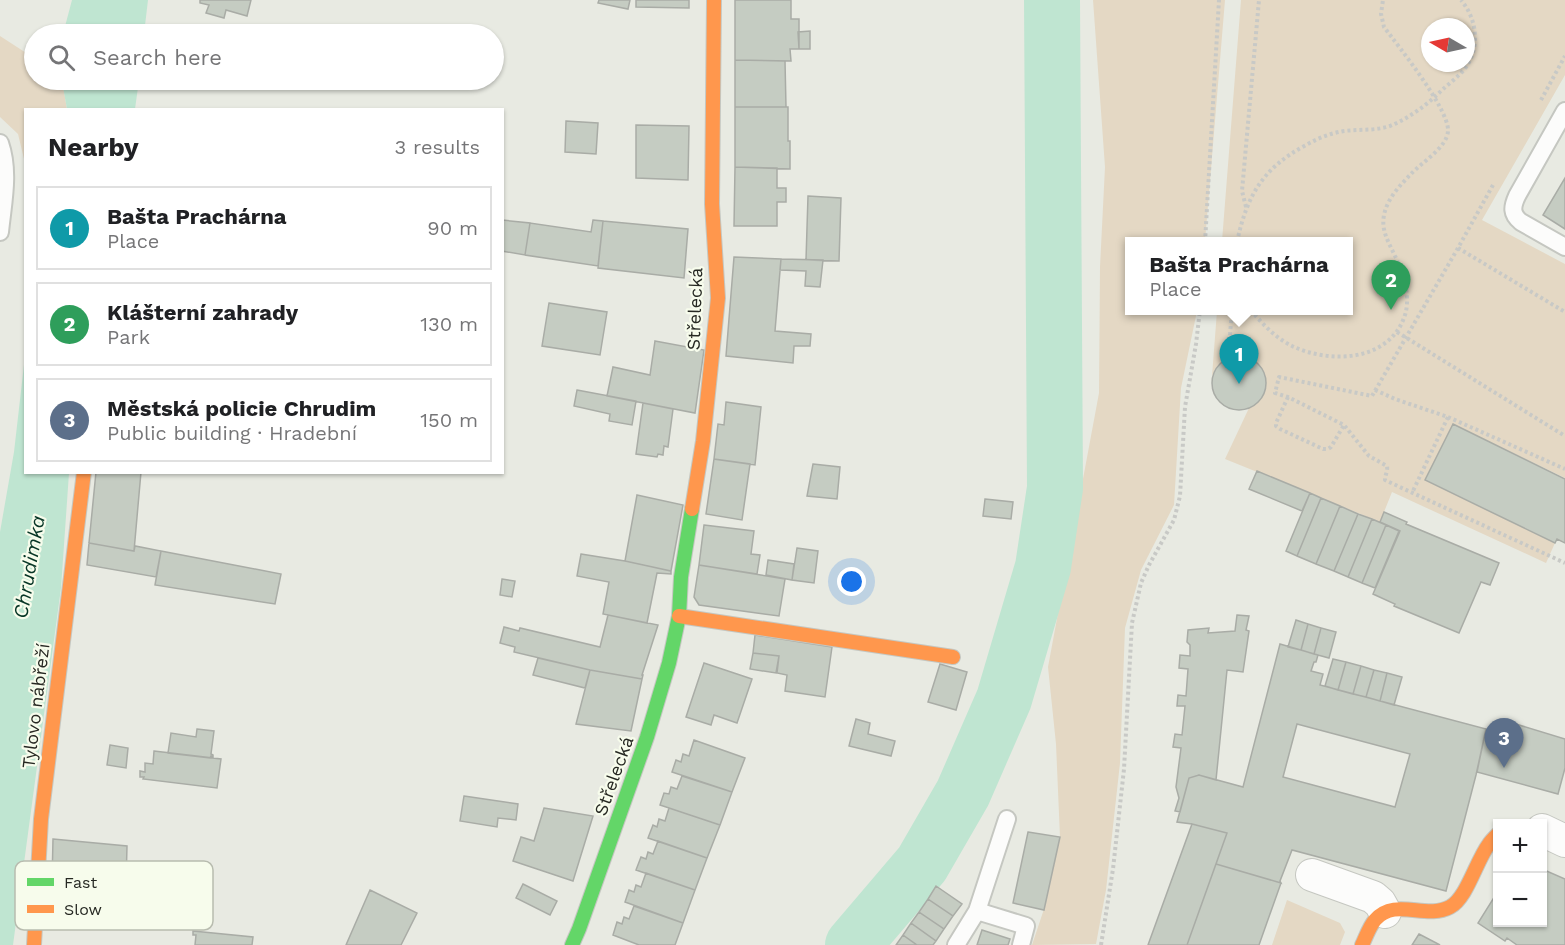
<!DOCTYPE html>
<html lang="en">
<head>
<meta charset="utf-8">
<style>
	body { margin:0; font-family:"Work Sans",sans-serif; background:#f6f6f6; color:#202124 }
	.controls { position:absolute; right:18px; bottom:18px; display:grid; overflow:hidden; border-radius:0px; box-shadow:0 2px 4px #0004 }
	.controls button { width:54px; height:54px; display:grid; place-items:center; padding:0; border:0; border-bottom:2px solid #e0e0e0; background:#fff; color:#202124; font:30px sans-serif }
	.compass { position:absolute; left:1421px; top:18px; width:54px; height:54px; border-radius:50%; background:#fff; box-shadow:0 2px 4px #0004; rotate:279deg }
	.you { position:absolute; left:852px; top:582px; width:21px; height:21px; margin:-15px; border:4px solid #fff; border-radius:50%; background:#1a73e8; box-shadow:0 0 0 9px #1a73e833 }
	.badge { display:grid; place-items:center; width:39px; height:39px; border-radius:50%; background:#d93025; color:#fff; font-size:20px; font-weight:700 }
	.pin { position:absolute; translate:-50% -50px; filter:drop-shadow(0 2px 3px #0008) }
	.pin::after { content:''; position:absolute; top:32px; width:21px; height:18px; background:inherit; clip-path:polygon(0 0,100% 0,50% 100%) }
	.popup { position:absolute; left:1125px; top:237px; width:228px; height:78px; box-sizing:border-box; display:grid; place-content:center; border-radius:0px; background:#fff; filter:drop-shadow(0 2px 4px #0005); font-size:20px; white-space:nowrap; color:#757577 }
	.popup b { font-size:22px; color:#202124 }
	.popup::after { content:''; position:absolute; left:50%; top:100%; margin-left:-12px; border:12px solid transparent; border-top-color:#fff }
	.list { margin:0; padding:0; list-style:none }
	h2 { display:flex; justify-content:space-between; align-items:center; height:78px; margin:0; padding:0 24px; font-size:26px }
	h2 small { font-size:20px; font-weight:400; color:#757577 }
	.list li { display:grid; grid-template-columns:39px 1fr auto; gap:18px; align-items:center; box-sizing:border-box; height:84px; margin:0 12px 12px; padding:0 12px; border:2px solid #e0e0e0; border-radius:0px }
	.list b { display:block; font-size:22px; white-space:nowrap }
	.list p { margin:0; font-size:20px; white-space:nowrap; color:#757577 }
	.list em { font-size:20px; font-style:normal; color:#757577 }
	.icon { flex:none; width:33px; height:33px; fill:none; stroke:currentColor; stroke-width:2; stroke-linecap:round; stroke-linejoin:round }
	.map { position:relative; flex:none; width:1565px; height:945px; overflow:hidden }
	.search { position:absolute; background:#fff; box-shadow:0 2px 4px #0004; left:24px; top:24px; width:480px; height:66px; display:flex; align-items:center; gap:15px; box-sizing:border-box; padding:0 21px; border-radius:33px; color:#757577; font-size:22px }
	.panel { position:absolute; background:#fff; box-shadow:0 2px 4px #0004; left:24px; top:108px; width:480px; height:366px; border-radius:0px }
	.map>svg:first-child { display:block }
</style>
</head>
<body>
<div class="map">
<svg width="1565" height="945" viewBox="0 0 1565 945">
	<rect width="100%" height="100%" fill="#e8eae2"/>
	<path fill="#e4d8c4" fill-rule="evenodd" d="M1093,0H1225L1205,241L1130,242V310L1197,311L1181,388L1174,505L1141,570L1125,628L1120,763L1106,890L1096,944L1032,945L1044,909L1060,837L1056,744L1048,667L1099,393L1100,267L1105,167Z
		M1241,0H1565V75L1482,220L1565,264V478L1453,424L1425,480L1555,543L1546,563L1392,492L1380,522L1225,459L1249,408C1296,382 1233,326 1212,376L1217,311L1348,310V242L1222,241ZM1430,27H1466V63H1430Z
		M0,36L34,58V80H59L63,86L67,109L26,110L25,163L18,134L0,117Z
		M1287,900L1340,923L1345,932L1340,945H1272Z"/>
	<path fill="#bfe5d1" d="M72,0H148L144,34H63Z
		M59,80H139L135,109H67L63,87Z
		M25,356L26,472L69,473L61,588L13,945H0V532L14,452Z"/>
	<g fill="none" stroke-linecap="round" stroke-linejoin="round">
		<path stroke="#bfe5d1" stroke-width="56" d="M853,945L922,864L963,793L1004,699L1043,567L1055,488L1052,0"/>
	</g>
	<path fill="#c5ccc2" stroke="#a9aca6" stroke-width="1.5" fill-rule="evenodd" d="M200,0H251L247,16L226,10L224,18L206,13L209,5L200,3Z
		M599,0H630L628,9L598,3Z
		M636,0H689V8L636,7Z
		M735,0H791V19H799V49H790L791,61L735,60Z
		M810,31V49H799L798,32Z
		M735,60L785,61L786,107H735Z
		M735,107H788V141H790V169L735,167Z
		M566,121L598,123L596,154L565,152Z
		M636,125L689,126L688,180L636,178Z
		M735,167L777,168V188H786V202H777V226H734Z
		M1565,178V229L1543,215Z
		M808,196L841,198L839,261L806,260Z
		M502,220L530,223L525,255L502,251Z
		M593,220L603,221L598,266L525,255L530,223L591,232Z
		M603,221L688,229L684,278L598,268Z
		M734,257L781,259L775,331L811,334L810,346H794L793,363L726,356Z
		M781,259L823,260L820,287L805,286L806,271L780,270Z
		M549,303L607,312L600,355L542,346Z
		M655,341L704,350L695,413L607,396L613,367L650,375Z
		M1212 383a27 27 0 1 1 54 0a27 27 0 1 1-54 0Z
		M577,390L636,401L632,425L609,421L610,414L574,406Z
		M726,402L761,407L755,465L714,459L718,424L724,425Z
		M643,403L673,409L668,447L664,446L663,455L658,454L657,457L636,454Z
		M1453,424L1565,479V543L1557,539L1555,543L1425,480Z
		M714,459L750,464L742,520L706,514Z
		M813,464L840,467L837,499L807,496Z
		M1257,471L1310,493L1302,511L1249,489Z
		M96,472H141L134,551L89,543Z
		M1310,493L1321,498L1297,556L1286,551Z
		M637,495L683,505L671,571L625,561Z
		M1321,498L1340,506L1316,564L1297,556Z
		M985,499L1013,502L1011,519L983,516Z
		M1340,506L1358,514L1334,571L1316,564Z
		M1384,512L1407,522L1406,524L1499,563L1490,585L1481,582L1459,633L1394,606L1395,604L1373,594L1400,531L1380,522Z
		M1358,514L1372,519L1348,577L1334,571Z
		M1372,519L1386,525L1362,583L1348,577Z
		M704,525L754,531L751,554L760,555L757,574L699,565Z
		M1386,525L1399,531L1375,588L1362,583Z
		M89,543L134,551L135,546L161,551L156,577L87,565Z
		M797,548L818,551L814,583L792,580Z
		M161,551L281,574L275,604L155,585Z
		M581,554L625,561L671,571V574L657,573L647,623L603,614L609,582L577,576Z
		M768,560L794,564L792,580L766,575Z
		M699,565L785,579L779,616L699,605L694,597Z
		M502,579L515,581L512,597L500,595Z
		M608,615L658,625L642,675H643L642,679L590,670L514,652L515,647L500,643L504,627L519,631L520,628L600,647Z
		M1237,615L1249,616L1246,630L1249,631L1243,672L1227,670L1216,780L1199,775L1189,778L1180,812L1175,811L1179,798L1176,787L1181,748L1173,747L1175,734L1182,735L1185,706H1177L1178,695L1186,696L1188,669L1179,668L1180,655L1190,656V645L1187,642L1188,630L1209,628L1208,633L1235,631Z
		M1296,620L1308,624L1301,650L1288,647Z
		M1308,624L1321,628L1314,654L1301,650Z
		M1321,628L1336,632L1329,658L1314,654Z
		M755,635L832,647L825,697L785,691L787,675L777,673L779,656L753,653Z
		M1280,644L1318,655L1316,662H1314L1311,671L1323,674L1320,685L1486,729L1476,775L1446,891L1292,850L1280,881L1281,883L1216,864L1227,833L1192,824L1177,822L1189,778L1199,775L1243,787ZM1297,724L1410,754L1395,807L1283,777Z
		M753,653L779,656L776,673L750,669Z
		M538,658L590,670L585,688L533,675Z
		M1333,659L1346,662L1338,690L1325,686Z
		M1346,662L1361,666L1353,694L1338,690Z
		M704,663L752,679L737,723L714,715L711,725L686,717Z
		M940,664L967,672L956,710L928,702Z
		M1361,666L1374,670L1366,697L1353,694Z
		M590,670L642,679L631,731L576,724Z
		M1374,670L1387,673L1380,701L1366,697Z
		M1387,673L1402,677L1394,705L1380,701Z
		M856,719L870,723L868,734L895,741L891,756L849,746Z
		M1506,721L1565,739V768L1558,794L1477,772L1486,729L1502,734Z
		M197,729L214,731L211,754L213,755V757L211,756L210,758L168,753L171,733L196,737Z
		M694,740L745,758L732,792L672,772L676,760L681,762L683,754L689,756Z
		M110,745L128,748L126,768L107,765Z
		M154,751L221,759L217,788L143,779L144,777H140V771L145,772V763L153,764Z
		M682,776L732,792L720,825L660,805L664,793L669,794L671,787L677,789Z
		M464,796L518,804L516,820L498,818L497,827L460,821Z
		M544,808L593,816L573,881L513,861L521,837L534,841Z
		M669,808L720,825L707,858L648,838L653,825L657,827L659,819L665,821Z
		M1192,824L1227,833L1187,945H1148Z
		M1028,832L1060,837L1044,910L1013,903Z
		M53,839L127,846L125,923L94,927L51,926Z
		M658,841L707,858L695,890L636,870L641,857L646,859L648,852L653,854Z
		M1216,864L1281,883L1259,945H1187Z
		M1542,869L1565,879V945H1517L1507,938L1505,941L1478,923L1498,891V922H1542Z
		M646,873L695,890L683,923L625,902L629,890L634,892L636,885L641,887Z
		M523,884L557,901L550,915L516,898Z
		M936,886L962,904L953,916L928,899Z
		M370,890L417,913L401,945H346Z
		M928,899L953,916L944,929L919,912Z
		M634,906L683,923L675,945H639L613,935L617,922L622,924L624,917L629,919Z
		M919,912L944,929L936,941L911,923Z
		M911,923L936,941L933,945H917L903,935Z
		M982,930L1010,939L1008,945H977Z
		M193,931L253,937L252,945H195L196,935H193Z
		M1419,934L1440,945H1412Z
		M903,935L917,945H896Z"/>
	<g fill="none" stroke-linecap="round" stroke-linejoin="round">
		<g stroke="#c5c7c1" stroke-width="20">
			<path id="lane" d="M1565,111L1517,196C1512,207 1511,214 1521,222L1565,247
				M0,143C10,172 3,202 0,232
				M977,911L1007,819
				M956,945L977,911L1026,926L1021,945"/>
		</g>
		<g stroke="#c5c7c1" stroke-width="34">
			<path id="street" d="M1542,830L1565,841
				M1312,875L1373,897L1380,903L1385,912"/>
		</g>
		<g stroke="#c5c7c1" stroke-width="16">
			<path id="fast" d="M572,945L579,929L647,737L669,663L679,616L681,577L692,509"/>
		</g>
		<g stroke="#c5c7c1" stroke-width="16">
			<path id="slow" d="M692,509L703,441L718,298L712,204L714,0
				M679,616L953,657
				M34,945L41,819L84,472
				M1362,945C1366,937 1369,927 1375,920C1395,897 1426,920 1450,907C1467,898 1476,861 1489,844C1491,841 1495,837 1498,834"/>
		</g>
		<path stroke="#c8c9c6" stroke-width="4" stroke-dasharray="3 3" stroke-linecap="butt" d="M1541,100L1565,56
			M1493,185L1458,248L1565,312
			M1246,207L1242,191L1259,0
			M1206,240L1218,242
			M1205,242L1219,0
			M1237,242C1247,195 1263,168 1306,145C1318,138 1331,133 1344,131C1360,129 1375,131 1390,126C1409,118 1427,105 1442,90C1451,82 1462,74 1468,64C1480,43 1476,18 1461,0
			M1458,248L1372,396L1279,377L1275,393L1288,397L1344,425L1369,456L1387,466C1388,471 1385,475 1385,480L1389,482L1565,563
			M1251,310C1262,324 1276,338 1292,346C1330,364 1390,362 1405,315C1411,296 1403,271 1394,254C1387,239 1380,228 1385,211C1389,197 1401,184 1411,174C1422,162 1448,147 1448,130C1448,108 1399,47 1384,27L1381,14L1383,0
			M1397,332L1565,436
			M1229,347L1232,310
			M1375,390L1395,399L1448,417L1412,493
			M1288,397L1276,423V426L1280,429L1323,449H1328L1331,447L1344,425
			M1448,417L1565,469
			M1101,945L1113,869L1124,769L1132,623L1141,583L1149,565L1174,520L1180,496L1185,407L1196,344L1200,310"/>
		<use href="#lane" stroke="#fcfcfb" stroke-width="16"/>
		<use href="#street" stroke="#fcfcfb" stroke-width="32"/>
		<use href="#fast" stroke="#63d668" stroke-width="14"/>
		<use href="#slow" stroke="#ff974d" stroke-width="14"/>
	</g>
	<g text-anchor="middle" stroke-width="4.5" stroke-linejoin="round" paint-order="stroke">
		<g font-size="18" fill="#262822" stroke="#f7fcec">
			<text transform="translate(695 309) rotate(-88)" y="6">Střelecká</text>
			<text transform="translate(36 706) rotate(-83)" y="6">Tylovo nábřeží</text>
			<text transform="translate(614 776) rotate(-70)" y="6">Střelecká</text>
		</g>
		<g font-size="20" font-style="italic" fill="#073626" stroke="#f7fcec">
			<text transform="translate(29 567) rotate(-80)" y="7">Chrudimka</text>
		</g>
	</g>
	<rect x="15" y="861" width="198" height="69" rx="9" fill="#f7fcec" stroke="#b8bcaf" stroke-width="1.5"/>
	<rect x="27" y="878" width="27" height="8" fill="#63d668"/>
	<rect x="27" y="905" width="27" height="8" fill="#ff974d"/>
	<g font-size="16" fill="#262822">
		<text x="64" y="888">Fast</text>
		<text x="64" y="915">Slow</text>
	</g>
</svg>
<div class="controls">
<button>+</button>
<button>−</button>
</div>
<svg class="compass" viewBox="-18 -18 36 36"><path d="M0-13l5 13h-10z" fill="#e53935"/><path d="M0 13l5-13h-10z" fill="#757577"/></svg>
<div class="you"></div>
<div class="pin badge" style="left:1239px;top:384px;background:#0f9aa8">1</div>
<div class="popup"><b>Bašta Prachárna</b>Place</div>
<div class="pin badge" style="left:1391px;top:310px;background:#2e9e5b">2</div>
<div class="pin badge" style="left:1504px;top:768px;background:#5c6f8a">3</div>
<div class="search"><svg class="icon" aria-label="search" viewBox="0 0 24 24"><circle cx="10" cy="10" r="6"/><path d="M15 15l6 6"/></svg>Search here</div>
<section class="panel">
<h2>Nearby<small>3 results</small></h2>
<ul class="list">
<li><span class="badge" style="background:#0f9aa8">1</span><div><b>Bašta Prachárna</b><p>Place</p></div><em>90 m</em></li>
<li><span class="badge" style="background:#2e9e5b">2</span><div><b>Klášterní zahrady</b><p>Park</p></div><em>130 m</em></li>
<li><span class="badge" style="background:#5c6f8a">3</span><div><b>Městská policie Chrudim</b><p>Public building · Hradební</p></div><em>150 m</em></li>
</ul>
</section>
</div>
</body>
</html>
